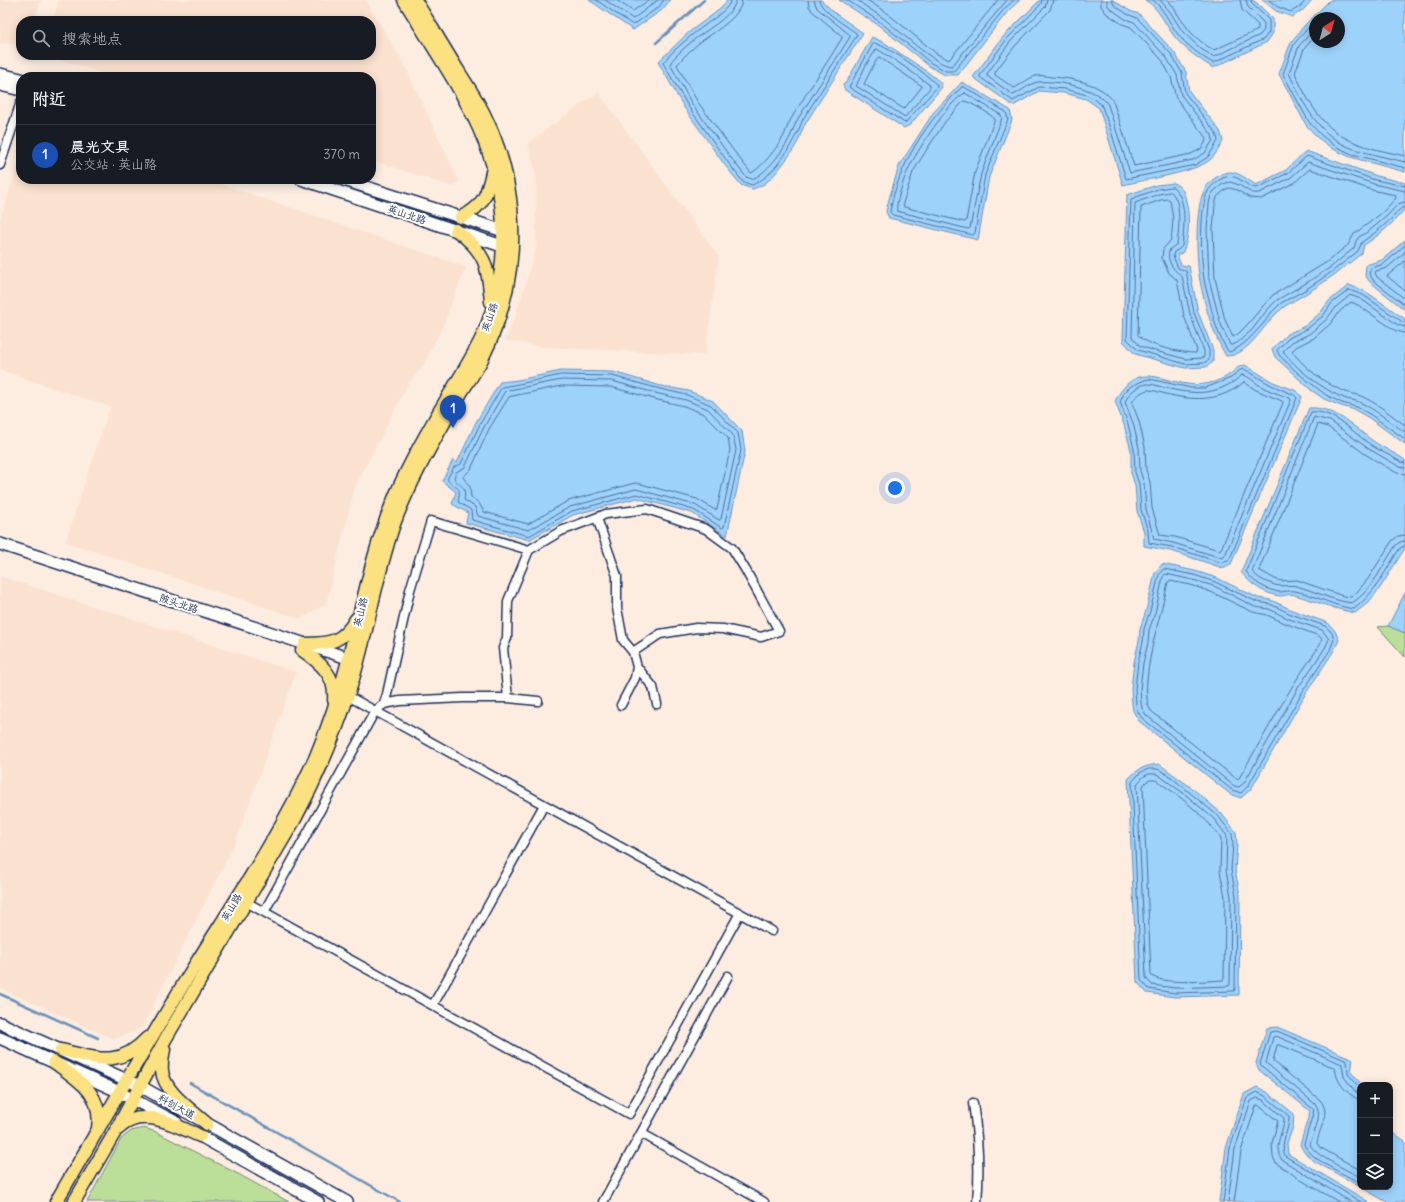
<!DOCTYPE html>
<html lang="zh">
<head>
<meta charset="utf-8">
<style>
	body { margin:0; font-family:Delius,"LXGW WenKai TC",sans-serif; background:#20242c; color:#f1f3f6 }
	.controls { position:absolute; right:12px; bottom:12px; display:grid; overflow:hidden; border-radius:8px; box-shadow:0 2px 10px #0003 }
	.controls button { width:36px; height:36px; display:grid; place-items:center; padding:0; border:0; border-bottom:1px solid #363941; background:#171b24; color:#f1f3f6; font:20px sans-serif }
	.compass { position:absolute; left:1309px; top:12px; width:36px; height:36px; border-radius:50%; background:#171b24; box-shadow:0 2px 10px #0003; rotate:36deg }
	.you { position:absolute; left:895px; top:488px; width:14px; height:14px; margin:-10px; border:3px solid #fff; border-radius:50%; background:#1a73e8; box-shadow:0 0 0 6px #1a73e833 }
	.badge { display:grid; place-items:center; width:26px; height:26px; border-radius:50%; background:#8c9099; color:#fff; font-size:13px; font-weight:700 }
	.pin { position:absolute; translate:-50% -33px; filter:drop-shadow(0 1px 2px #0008) }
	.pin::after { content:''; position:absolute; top:21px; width:14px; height:12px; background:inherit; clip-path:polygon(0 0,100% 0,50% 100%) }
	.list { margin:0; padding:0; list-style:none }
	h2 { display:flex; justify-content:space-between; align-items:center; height:52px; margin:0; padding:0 16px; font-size:17px }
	h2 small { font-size:13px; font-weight:400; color:#9ea1a6 }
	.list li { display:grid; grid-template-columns:26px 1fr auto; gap:12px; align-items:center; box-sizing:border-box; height:60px; padding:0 16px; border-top:1px solid #363941 }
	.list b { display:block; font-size:15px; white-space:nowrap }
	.list p { margin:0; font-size:13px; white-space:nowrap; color:#9ea1a6 }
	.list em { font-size:13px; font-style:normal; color:#9ea1a6 }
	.icon { flex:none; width:22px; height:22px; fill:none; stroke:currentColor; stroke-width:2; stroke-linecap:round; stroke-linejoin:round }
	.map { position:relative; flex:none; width:1405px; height:1202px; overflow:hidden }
	.search { position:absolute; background:#171b24; box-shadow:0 2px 10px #0003; left:16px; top:16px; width:360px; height:44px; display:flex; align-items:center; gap:10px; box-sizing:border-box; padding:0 14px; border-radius:16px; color:#9ea1a6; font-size:15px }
	.panel { position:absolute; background:#171b24; box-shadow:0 2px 10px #0003; left:16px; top:72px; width:360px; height:112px; border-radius:16px }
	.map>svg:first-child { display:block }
</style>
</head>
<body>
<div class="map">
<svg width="1405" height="1202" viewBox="0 0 1405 1202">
	<rect width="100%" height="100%" fill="#fcede0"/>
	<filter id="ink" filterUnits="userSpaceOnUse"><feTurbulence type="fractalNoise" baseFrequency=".025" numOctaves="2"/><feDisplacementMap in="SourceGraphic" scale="8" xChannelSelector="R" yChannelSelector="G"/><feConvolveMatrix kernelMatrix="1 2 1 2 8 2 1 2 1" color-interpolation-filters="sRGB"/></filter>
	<g filter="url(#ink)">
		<path fill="#fbe2d0" d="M0,0H41L35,21H21V40L17,44L0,43Z
			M59,0H365L403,62L459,181L453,187L371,160V77H114L46,55H371V21H52Z
			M598,92L719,257L705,355L544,347L505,340L514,321L536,248V175L528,143Z
			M21,156V179H206L466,267L442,328L423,366L408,384L355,487L326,604L301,619L65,542L110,407L0,370V220Z
			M0,576L296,672L236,841L142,1028L114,1039L0,988Z"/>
		<path fill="#bbdf99" stroke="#6b877c" d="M1388,626L1405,633V657L1378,627Z
			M144,1128L156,1132L238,1174L289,1202H87L121,1139L131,1131Z"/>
		<path fill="#9dd2fb" stroke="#6991bc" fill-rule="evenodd" d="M589,0H670L662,10L633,30Z
			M728,0H821L836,14L863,33L807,121C803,127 801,133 799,139C796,148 773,179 764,184C760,186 756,188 752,189L741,185L724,164L685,109L658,62L689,32L715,13Z
			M839,0H1020L1008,11L958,75H945L929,66L878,25Z
			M1040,0H1113L1130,11L1139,14L1174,52L1186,72L1189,91L1220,131L1223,141C1220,147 1216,154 1211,159C1198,172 1143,180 1123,185L1099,108L1086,99L1064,93L1039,91L1013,106L973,77L1003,37Z
			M1145,0H1252L1257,3L1273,19V33L1267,42L1213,68C1199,59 1184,49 1174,36C1164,23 1159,8 1145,0Z
			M1262,0H1312L1304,9L1292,17L1276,11Z
			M1330,0H1405V172L1350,157L1333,149L1318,138L1306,125L1279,74L1291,42L1304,26ZM1315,18H1339V42H1315Z
			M872,37L885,43L929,73L940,82L942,87L910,125L904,128L845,90L843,85L847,81Z
			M962,82L1010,110L1012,120L989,177L978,240L889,218L886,212L889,199L899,166L933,113Z
			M1306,151L1377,176L1405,183V209C1393,223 1380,235 1364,245L1362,253C1345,267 1327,281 1307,293C1296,300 1284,305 1274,316C1262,328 1246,357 1226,356C1213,334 1205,307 1200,281C1196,260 1195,213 1203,193C1206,183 1220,172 1231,172C1240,173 1248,180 1256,185L1286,170Z
			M1174,183C1177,185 1181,188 1183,191C1190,207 1191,238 1182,253L1177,255L1181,265L1189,266L1198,312L1213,350V362L1206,367L1185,368L1135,354L1123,341L1127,195L1157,185Z
			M1405,240V310L1370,282L1365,275L1366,265L1382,260Z
			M1349,285L1365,291L1405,319V444L1369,418L1355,410L1341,406L1324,399L1311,390L1275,357L1272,349L1287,334L1305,326L1320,313L1329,301Z
			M1245,365L1273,382L1297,391L1302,397L1231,564L1223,568L1171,551L1144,546V532L1137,511L1135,485L1131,473V450L1124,425L1115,401C1140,353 1168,390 1205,384C1212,383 1224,379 1230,374C1237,369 1236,367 1245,365Z
			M561,371L613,372L661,386L689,391L713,401L742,431L745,451L727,536L692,513L637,498L573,515L529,540L466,523L468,513L452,504L456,492L442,481L453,460L457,463L476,422L500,382L518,380Z
			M1309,408C1334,406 1354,427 1373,441C1383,448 1395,453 1405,460V548L1380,588L1368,603L1355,613C1334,609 1315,601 1295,595C1290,593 1285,596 1280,596C1264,594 1250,584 1241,572Z
			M1162,564L1195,571L1217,578L1258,598L1271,600L1292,610L1328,623L1335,631L1339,640L1333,652L1306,693L1251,789L1241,798L1230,794L1139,721L1133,711L1132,704L1131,689L1134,662L1139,641L1140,628L1146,611L1155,573Z
			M1405,593V633L1388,626Z
			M1159,764L1192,788L1221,813L1236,832L1237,844L1235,870L1240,895L1239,995L1175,997L1147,993L1137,982L1128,779C1139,768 1144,766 1159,764Z
			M1277,1027L1353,1059L1351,1072L1362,1085H1360V1187H1390V1131L1405,1141V1202H1387L1314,1161L1304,1152L1300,1145L1310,1111L1259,1070L1256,1063L1267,1028Z
			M1257,1087L1267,1092L1294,1114L1293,1127L1287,1143L1288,1154L1369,1202H1219L1226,1148L1244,1094Z"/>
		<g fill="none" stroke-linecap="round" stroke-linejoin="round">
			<path stroke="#4f709d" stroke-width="1" d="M596,0L633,25L659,7L664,0
				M605,0L633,19L658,0
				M616,0L633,11L649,0
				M731,0C729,11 701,27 692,35C684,42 669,54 663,63L688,106L727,161L743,182L752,185C770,178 785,156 794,139C798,133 800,126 803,119L857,35L856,33C848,27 820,10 819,0
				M736,0C735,14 707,30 696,38C688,45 675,55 670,64L692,104L731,158L746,177L752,179C766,174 783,151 790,137C793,131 795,123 799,117L850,37V35L817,8L814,0
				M742,0C741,18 712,33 699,43C692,49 683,57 677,65L697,101L736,154L751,173C761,169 781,143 785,133C787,127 790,120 794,114C809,88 827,64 842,38V36L812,11L809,6L808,0
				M847,0L880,22L931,63L946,71H954L1005,8L1014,0
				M857,0C865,6 874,12 883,18C898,29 935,66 952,66L1007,0
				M867,0L887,13L937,54L949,60L998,0
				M1042,0L1041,4L1007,39L980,75V77L1013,101L1039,87L1065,89L1087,95L1101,104L1111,131L1126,179L1195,165L1208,157L1218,141L1216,133L1185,93L1182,73L1171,54L1137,18L1127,14L1114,5L1112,0
				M1047,0L1045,7L1010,42L987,74V76L1013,95C1021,92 1030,83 1038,82C1057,80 1099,88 1108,105L1130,173L1193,160L1205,153L1213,140L1212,135L1181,95L1177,75L1166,57L1134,22L1125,19L1110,8L1107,4V0
				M1053,0L1050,10L1015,46L995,72V75L1014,88C1021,85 1028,78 1036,76C1041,75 1046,76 1051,77C1071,78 1101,83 1113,101L1134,166L1191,154L1201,149L1205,143L1206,138L1176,98L1171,77L1162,60L1131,27L1122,24L1106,13L1101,6V0
				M1153,0C1164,9 1169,22 1177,33C1185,44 1202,57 1213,63L1264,39L1269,32V20L1252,4L1251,0
				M1160,0L1171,13L1182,31L1201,49L1214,57L1260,35L1264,30V23L1248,7L1246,0
				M1168,0C1175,8 1179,18 1186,26C1192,35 1204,45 1214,50L1256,31L1258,29V25L1242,10L1240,0
				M1269,0L1278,7L1291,12L1301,6L1306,0
				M1315,20L1294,44L1283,74L1309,122L1321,135L1335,146L1352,154L1405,168
				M1315,28L1299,46L1289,73C1303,104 1320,138 1354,149C1370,154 1388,158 1405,162
				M1315,36L1304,49L1295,73C1308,102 1323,130 1354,142C1370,149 1388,152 1405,156
				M875,43C893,50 923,71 937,85V87L905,123L849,87L873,44Z
				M877,49L899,63L930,85V88L905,117L856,86L866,65Z
				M879,57L922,86L921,88L904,109L864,84L872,68Z
				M962,87H964L1006,112L1008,119L985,175L975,233L973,235L893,215L890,212C898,164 928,120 962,87Z
				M965,93L1001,115L1002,118L981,174L970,228L968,229L897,211C895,204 904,178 908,170C915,154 950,99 965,93Z
				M964,101C971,102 990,114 995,119L975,172L966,221L964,222L904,207L903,203L913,172L927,149L945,122Z
				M1310,169L1372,190L1395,195L1396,198L1383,212L1365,226L1354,234L1348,245L1327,262L1273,295L1263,306L1247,325L1239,333L1233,337L1225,320L1215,278L1213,230L1215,205L1217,197L1226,189L1230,188L1237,190L1250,198L1261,199L1294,183Z
				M1405,186L1375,180L1307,156L1288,173L1257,188C1245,188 1238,170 1221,179C1216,182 1210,187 1208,191C1199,208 1201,260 1204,279C1205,287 1208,295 1210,303C1214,320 1218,336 1228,351L1230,352L1239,347L1247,341L1263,324L1271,313L1281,303L1305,290L1333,271L1358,251L1362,242C1374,234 1385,225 1395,215C1398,211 1400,208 1405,207
				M1173,187C1188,199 1184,229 1182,246L1179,249L1174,252L1173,256L1178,268L1186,271L1194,313L1209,350V360L1204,363L1185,364L1138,350L1127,339L1131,199L1158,189Z
				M1405,191L1374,184L1308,162L1290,178L1259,193H1252L1239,185L1230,182L1223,184L1214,191L1211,195L1209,204L1207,229L1209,279L1220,322L1230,345H1232L1237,343L1252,330L1267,310L1277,300L1303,285L1331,267L1354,248L1356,241L1359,237L1369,231L1387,216L1398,204L1405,202
				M1171,192C1182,200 1179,232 1177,244L1170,249C1165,260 1174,271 1182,276L1190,314L1204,351V357L1202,358L1186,359L1155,351L1140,346L1132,337L1135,203L1159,194Z
				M1168,199L1170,200L1173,219L1172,232L1171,240L1163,249L1162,258L1169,273L1177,280L1184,316L1197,350L1196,353C1181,353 1147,346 1138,335L1141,207L1161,200Z
				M1405,245L1384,264L1371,268L1369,273L1373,280L1405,305
				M1405,252L1387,268L1376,271L1375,273L1377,277L1405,299
				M1405,261L1387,276L1405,291
				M1405,322L1401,321L1363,295L1349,290L1332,303L1323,316L1307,329L1289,338L1277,350L1279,355L1298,373L1326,395L1342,403L1357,407L1371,415L1405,439
				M1405,327L1398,325L1361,299L1350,295L1336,307L1326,320L1309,334L1292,342L1283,351C1295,368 1325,391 1344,398C1348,400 1354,400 1359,402C1375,409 1390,422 1405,432
				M1405,333L1396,331L1358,305L1351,302L1340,311L1330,324L1314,338L1296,347L1292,351C1303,367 1328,386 1346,392C1351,394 1356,394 1361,396C1377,403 1391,415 1405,425
				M1244,369L1271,385L1294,395L1297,398L1231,556L1228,561L1222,563L1172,547L1149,543L1148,531L1141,510L1139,484L1135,472L1134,449L1128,424L1120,402L1124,393L1131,386L1145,380L1149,379L1191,388H1205L1231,378L1239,371Z
				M561,375L612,376L660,389L687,395L711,405L738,433L741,450L724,527L722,528L694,510L637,494L572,511L529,536L472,520L471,510L458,502C462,482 456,492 447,479L454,467L461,464L480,424L502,387L519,384Z
				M1242,375C1249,376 1253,381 1259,385C1268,391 1279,394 1290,398L1291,400L1226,553L1224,557L1222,558L1173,543L1154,539L1146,509L1144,483L1140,471L1139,448L1133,423L1125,402C1128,394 1138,384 1148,384C1155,384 1163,388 1170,389C1197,395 1220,395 1242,375Z
				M562,380L612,381L659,394L686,400L708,409L733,435L736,450L721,519L719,520L695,505L636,489L570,507L528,530L478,516L475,507L464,500C467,484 460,488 454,478L456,472L465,467L484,427L505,391Z
				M1244,382L1256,390L1282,401L1283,403L1221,549L1219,550L1175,537L1160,535L1152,508L1150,482L1146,470L1145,447L1139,421L1132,403C1134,397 1142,391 1148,390C1155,390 1164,394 1170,395C1197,401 1222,401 1244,382Z
				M562,386L611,387L658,400L684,406L704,414L728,438L730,450L717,509L715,510L697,499L641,484L635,483L568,501L528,524L484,512L479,503L471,497L470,487L463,477L471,469L489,429L509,397Z
				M1405,463L1401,462C1392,456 1381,452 1371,445C1355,434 1332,409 1311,412L1246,571C1252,582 1267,590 1279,592C1284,592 1290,590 1295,591C1315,595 1333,606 1354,609C1375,594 1386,569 1400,548L1405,546
				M1405,468L1400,467L1369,449L1330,421L1314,417L1252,571C1257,578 1264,581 1272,584C1281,588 1288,584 1296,586C1315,591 1333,601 1352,603C1373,590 1383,564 1396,545L1400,542L1405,541
				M1405,474L1397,473L1383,465L1365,454L1328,427L1318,424L1259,570L1275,579L1281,581L1297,580L1343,596L1351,597L1357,592L1368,579L1392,541L1398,536L1405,535
				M1164,569L1194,575L1215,582L1257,602L1270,604L1291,614L1325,626L1332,633L1334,639L1330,650L1303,691L1248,786L1241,793L1232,790L1142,718L1137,710L1136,704L1135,689L1138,662L1143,642L1144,629L1150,611L1159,575Z
				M1166,574L1193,580L1214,586L1255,607L1269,609L1289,619L1322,630L1329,639L1325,648L1298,688L1244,783L1239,787L1234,786L1146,715L1142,708L1141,703L1140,689L1143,663L1148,643L1149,630L1155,613L1163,577Z
				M1170,581L1191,585L1211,592L1253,612L1267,615L1287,624L1319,636L1322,639L1320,645L1293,685L1238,780L1151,711C1136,690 1163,608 1168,582Z
				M1149,769H1158L1171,777L1218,816L1232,834L1233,844L1231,870L1236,896L1235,989L1234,991L1175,993L1149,989L1141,980L1132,782L1140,773Z
				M1149,774H1157L1186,795L1214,819L1227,836L1226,870L1231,897L1230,984L1229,986L1175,988L1152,985L1146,978L1137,784L1143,777Z
				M1151,780H1156C1180,796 1204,815 1221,838L1220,871L1225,897L1224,979L1223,980C1209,981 1159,985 1151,975L1143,786L1146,782Z
				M1360,1088L1348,1074L1347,1061L1277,1031L1270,1032L1260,1064L1263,1067L1314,1110L1304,1144C1310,1160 1345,1174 1360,1183
				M1360,1094L1355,1091L1344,1077L1342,1064L1276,1036L1273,1037L1266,1063L1315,1104C1324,1114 1313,1133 1310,1144C1314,1156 1348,1170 1360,1177
				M1360,1100C1351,1097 1340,1086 1337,1077C1336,1074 1336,1071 1335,1068L1280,1045H1277L1273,1061L1320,1100C1332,1113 1318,1129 1317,1144L1323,1149L1360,1170
				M1223,1202L1230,1148L1247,1098L1257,1092L1265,1096L1289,1116C1290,1130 1279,1142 1285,1156L1361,1202
				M1228,1202L1235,1149L1251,1101L1257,1098L1263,1100L1284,1118C1284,1133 1272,1145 1282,1160L1351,1202
				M1234,1202L1241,1151L1256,1106L1258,1105L1278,1121L1272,1143L1273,1157L1276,1163L1301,1180L1339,1202"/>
			<path stroke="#6991bc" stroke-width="2.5" d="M656,43L704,0
				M0,994L98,1038
				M190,1083L400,1202"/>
			<g stroke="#1b2f5e" stroke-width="11">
				<path id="street" d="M0,165L21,102
					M597,518L617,576V608L623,640L633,652
					M348,696L772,931
					M508,698L503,648L507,638L508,601L529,550L561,531L606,514L647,509L706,529L732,548L745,569L779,631L761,637L723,629L696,628L660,634L633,652L637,667L653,687L657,704
					M384,704L387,694L410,590L431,521L529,550
					M621,705L635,678L637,667
					M246,902L629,1114L740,913
					M264,912L375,711L384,704L400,701L463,698H508L538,701
					M433,1005L544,805
					M973,1103C978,1136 980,1169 977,1202
					M641,1133L764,1202
					M603,1202L728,976"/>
			</g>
			<g stroke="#1b2f5e" stroke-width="14">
				<path id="secondary" d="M0,74L21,79
					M0,85L21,90
					M301,179L511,249
					M341,179L510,233
					M0,544L357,661
					M0,1023L140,1086L347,1202
					M0,1038L113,1089L176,1122
					M193,1132L318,1202"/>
			</g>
			<g stroke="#1b2f5e" stroke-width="15">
				<path id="primary" d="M461,217C485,207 488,191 493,168
					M456,230C486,252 488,266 491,302
					M305,644C330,644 343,642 356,619
					M302,650C321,663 336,676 334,700
					M164,1049C163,1056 161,1063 162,1071C164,1092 192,1110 207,1124
					M61,1050C97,1058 118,1069 147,1038
					M54,1062C78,1080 103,1093 98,1128
					M118,1129C142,1105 174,1125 200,1136
					M56,1202C102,1123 147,1043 195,965C237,898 284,828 316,756C328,727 338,698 346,668C362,609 372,550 396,494C413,455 435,418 457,382C466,366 476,351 483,335C497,302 504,266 503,230C502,141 448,73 404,0
					M74,1202L115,1132L166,1038L295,819C317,778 335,736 349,692C367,637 375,579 394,524C411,478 437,436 461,393C468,382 476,371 482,359C521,282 523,192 484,114C477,100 468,86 459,72C444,48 430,24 415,0"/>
			</g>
			<use href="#street" stroke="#fdfcf7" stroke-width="8"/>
			<use href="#secondary" stroke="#fdfcf7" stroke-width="11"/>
			<use href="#primary" stroke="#fbe180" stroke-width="12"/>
		</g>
	</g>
	<g text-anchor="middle" stroke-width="4" stroke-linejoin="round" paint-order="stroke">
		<g font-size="10" fill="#1b2f5e" stroke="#fdfcf7">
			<text transform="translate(407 214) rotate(18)" y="4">英山北路</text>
			<text transform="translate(489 317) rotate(-71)" y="4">英山路</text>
			<text transform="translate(179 603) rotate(18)" y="4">陂头北路</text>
			<text transform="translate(360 612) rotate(-76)" y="4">英山路</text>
			<text transform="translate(231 907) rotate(-59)" y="4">英山路</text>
			<text transform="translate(177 1106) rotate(29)" y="4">科创大道</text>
		</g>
	</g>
</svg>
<div class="controls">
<button>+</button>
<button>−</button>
<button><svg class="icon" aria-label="layers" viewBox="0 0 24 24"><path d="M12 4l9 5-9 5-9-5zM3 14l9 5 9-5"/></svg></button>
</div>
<svg class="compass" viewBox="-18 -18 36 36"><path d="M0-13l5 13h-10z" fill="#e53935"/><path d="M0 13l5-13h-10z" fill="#9ea1a6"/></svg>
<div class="you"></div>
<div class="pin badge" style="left:453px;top:428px;background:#1a4fb4">1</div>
<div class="search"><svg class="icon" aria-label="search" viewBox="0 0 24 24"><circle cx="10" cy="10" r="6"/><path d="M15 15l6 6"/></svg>搜索地点</div>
<section class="panel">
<h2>附近<small></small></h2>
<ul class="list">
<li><span class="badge" style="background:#1a4fb4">1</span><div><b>晨光文具</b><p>公交站 · 英山路</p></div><em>370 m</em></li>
</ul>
</section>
</div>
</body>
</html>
